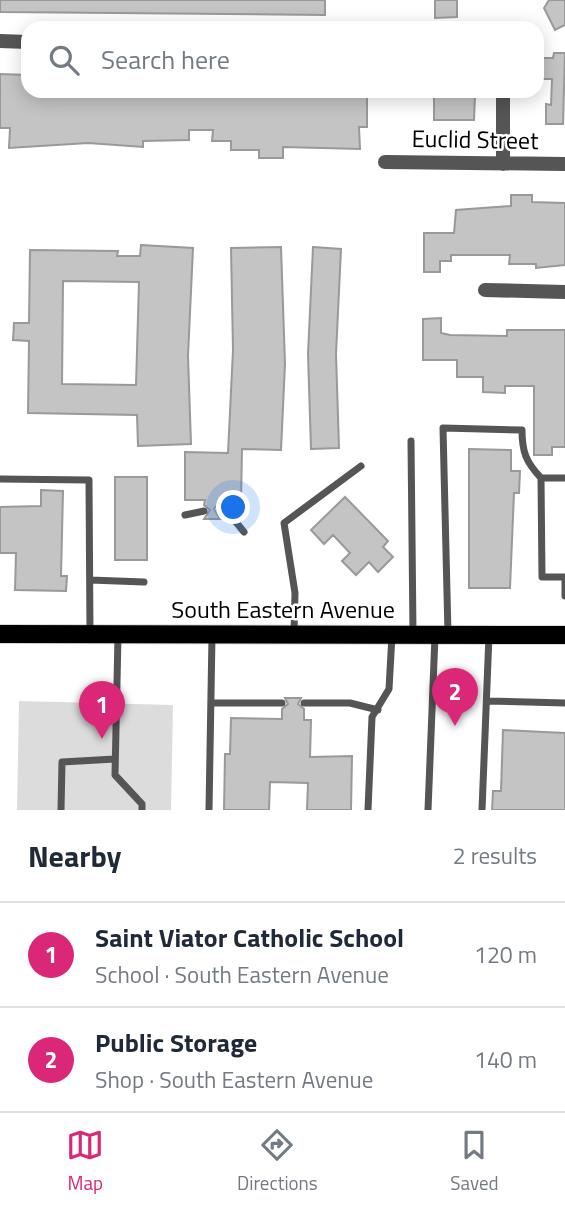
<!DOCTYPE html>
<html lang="en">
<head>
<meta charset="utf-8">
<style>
	body { margin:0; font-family:"Titillium Web",sans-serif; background:#f2f2f3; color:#1f2937 }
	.you { position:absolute; left:234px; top:508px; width:24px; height:24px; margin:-18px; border:5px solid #fff; border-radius:50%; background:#1a73e8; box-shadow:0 0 0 10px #1a73e833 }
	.badge { display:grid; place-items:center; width:46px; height:46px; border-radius:50%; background:#db2777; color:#fff; font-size:23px; font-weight:700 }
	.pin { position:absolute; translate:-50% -58px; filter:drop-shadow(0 2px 4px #0008) }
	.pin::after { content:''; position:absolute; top:37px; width:24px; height:21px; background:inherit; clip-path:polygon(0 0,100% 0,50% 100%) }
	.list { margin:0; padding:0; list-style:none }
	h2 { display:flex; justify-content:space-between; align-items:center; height:91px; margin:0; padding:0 28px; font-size:30px }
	h2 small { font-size:23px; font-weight:400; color:#747a83 }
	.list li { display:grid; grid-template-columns:46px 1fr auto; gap:21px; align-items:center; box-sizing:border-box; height:105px; padding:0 28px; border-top:2px solid #e0e1e3 }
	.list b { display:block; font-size:26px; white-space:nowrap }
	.list p { margin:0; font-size:23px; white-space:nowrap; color:#747a83 }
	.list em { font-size:23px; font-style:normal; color:#747a83 }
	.icon { flex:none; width:38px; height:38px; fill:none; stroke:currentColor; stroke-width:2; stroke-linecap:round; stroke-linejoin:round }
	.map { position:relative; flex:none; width:565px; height:810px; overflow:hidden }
	.search { position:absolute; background:#fff; box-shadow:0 4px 18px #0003; left:21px; right:21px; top:21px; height:77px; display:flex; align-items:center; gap:18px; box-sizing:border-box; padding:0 24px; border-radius:21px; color:#747a83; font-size:26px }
	.sheet { height:301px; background:#fff }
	nav { display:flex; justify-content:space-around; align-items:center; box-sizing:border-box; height:98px; border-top:2px solid #e0e1e3; background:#fff; font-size:19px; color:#747a83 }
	nav a { display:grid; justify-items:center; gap:4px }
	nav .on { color:#db2777 }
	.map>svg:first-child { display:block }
</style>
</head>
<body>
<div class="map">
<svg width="565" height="810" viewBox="0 0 565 810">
	<rect width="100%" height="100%" fill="#fff"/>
	<path fill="#dcdcdc" d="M19,701L173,705L171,810H17Z"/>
	<path fill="#c4c4c4" stroke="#999" stroke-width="2" fill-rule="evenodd" d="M0,0H325V15L0,12Z
		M435,0H457V17L435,18Z
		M549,0H565V25L555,30L544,8Z
		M554,53H565L563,124H546V104L551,105L552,79H539L540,58H553Z
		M0,74L28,75V91H367V127H359L360,149L283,147V158H259V150H231V141H212L213,130H189V140L143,141V147L88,143L9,148L10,128H0Z
		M434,91H464V96H475L474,120H434Z
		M511,195H532V202L565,203V265L536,268V264H509L510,255H451V261H440V272H424V233H454L456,210L511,206Z
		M141,245L193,248L188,356L191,444L138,446L137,415L28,413L29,341L13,340L14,323H29L30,250L118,251L117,256H140ZM63,281L139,282L136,385L62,384Z
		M281,247L285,364L281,450L242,449L241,501H220L214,509L220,519H204L210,510L204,505L205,500H185V452L228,453L233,350L231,248Z
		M313,247L341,249L336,354L339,448L311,449L308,354Z
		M441,318V333L450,335L507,336V330H565V447H552V455H534V386H505V393L483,392V377H457V360H423V319Z
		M469,449L511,450V471H520L519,493H514L510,588H469Z
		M115,477H147V560H115Z
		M41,490L63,491L61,576H67L66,591L15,590L16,553H0V507L41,506Z
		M345,497L388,541L383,547L393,557L378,572L369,562L356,575L342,561L350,553L333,535L324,544L311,530Z
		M285,698H301L298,704L304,709V720H311L310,757L352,756L351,810H307L308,783L270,782L269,810H224L225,754H230L231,718L282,719V709L288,704Z
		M503,730L565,733V810H492L493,791H501Z"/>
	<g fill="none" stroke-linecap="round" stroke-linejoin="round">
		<g stroke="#dbdbdb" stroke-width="20">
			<path id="primary" d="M0,634L565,635"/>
		</g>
		<path stroke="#555" stroke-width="7" d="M411,441L413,633
			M565,478H541L542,577H565
			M0,479L89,480L90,634
			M220,510L231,516L244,532
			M185,515L204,511
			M565,577V596
			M90,580L144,582
			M294,632L295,593L284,523L361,466
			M448,634L443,428L522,430C522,452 526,462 541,478
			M118,636L115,775L142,804V810
			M487,701L565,703
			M211,703H282
			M304,703H350L378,710
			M61,810L62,762L115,759
			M209,810L212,636
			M368,810L372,717L389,689L392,635
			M428,810L435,636
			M482,810L489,635"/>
		<path stroke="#555" stroke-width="14" d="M0,41L28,42
			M503,91V164
			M385,162L565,164
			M485,290L565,292"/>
		<use href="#primary" stroke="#000" stroke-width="18"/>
	</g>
	<g text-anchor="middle" stroke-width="5" stroke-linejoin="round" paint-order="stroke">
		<g font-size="24" fill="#000" stroke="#fff">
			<text transform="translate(475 140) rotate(1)" y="8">Euclid Street</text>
			<text x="283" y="618">South Eastern Avenue</text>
		</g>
	</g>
</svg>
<div class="you"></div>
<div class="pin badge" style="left:102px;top:739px">1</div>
<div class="pin badge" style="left:455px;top:726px">2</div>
<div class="search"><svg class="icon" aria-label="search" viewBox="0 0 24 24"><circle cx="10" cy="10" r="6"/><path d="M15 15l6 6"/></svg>Search here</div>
</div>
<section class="sheet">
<h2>Nearby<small>2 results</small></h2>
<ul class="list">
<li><span class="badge">1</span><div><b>Saint Viator Catholic School</b><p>School · South Eastern Avenue</p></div><em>120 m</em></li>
<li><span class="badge">2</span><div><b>Public Storage</b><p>Shop · South Eastern Avenue</p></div><em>140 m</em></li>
</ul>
</section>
<nav>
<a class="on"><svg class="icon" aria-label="map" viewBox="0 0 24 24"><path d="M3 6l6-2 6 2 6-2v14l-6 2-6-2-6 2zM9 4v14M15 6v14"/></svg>Map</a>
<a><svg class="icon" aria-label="directions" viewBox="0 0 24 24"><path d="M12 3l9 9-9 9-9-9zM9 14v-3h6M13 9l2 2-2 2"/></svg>Directions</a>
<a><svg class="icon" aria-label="saved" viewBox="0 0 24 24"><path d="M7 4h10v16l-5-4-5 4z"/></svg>Saved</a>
</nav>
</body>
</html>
